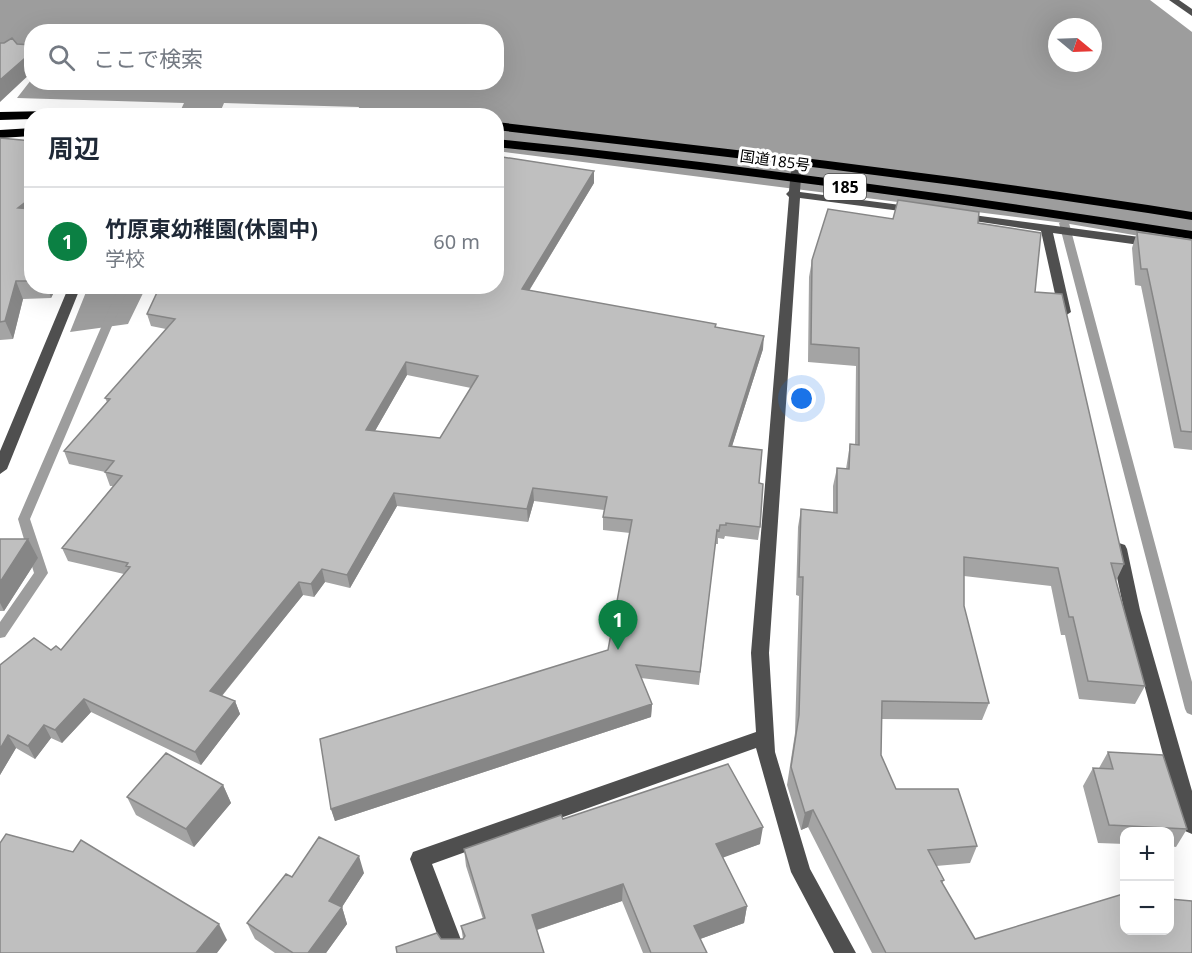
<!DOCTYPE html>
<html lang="ja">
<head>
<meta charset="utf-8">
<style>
	body { margin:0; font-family:"Noto Sans","Noto Sans JP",sans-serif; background:#f6f6f7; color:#1f2937 }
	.controls { position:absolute; right:18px; bottom:18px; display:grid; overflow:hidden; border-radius:12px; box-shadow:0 6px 24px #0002 }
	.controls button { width:54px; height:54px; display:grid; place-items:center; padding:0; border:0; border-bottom:2px solid #e0e1e3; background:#fff; color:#1f2937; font:30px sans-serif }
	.compass { position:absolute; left:1048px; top:18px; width:54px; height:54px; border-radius:50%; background:#fff; box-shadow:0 6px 24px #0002; rotate:109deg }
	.you { position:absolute; left:802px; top:399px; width:21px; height:21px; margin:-15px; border:4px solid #fff; border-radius:50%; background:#1a73e8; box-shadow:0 0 0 9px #1a73e833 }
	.badge { display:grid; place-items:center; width:39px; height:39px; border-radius:50%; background:#0b8043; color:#fff; font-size:20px; font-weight:700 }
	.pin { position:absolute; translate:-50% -50px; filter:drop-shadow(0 2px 3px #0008) }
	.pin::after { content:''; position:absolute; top:32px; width:21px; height:18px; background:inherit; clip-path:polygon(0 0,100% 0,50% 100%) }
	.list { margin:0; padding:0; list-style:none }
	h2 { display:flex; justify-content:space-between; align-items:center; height:78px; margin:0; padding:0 24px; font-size:26px }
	h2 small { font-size:20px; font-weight:400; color:#747a83 }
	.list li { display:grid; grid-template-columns:39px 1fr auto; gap:18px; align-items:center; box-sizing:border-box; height:108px; padding:0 24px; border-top:2px solid #e0e1e3 }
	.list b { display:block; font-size:22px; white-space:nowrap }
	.list p { margin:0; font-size:20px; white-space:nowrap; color:#747a83 }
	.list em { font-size:20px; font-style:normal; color:#747a83 }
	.icon { flex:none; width:33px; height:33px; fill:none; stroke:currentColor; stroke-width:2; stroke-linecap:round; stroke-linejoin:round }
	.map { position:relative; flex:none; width:1192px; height:953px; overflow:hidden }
	.search { position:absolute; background:#fff; box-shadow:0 6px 24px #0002; left:24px; top:24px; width:480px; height:66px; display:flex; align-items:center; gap:15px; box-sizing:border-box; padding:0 21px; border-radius:24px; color:#747a83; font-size:22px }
	.panel { position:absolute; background:#fff; box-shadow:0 6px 24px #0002; left:24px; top:108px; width:480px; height:186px; border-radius:24px }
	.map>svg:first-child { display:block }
</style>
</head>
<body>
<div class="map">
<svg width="1192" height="953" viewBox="0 0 1192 953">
	<rect width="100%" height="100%" fill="#fff"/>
	<path fill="#9d9d9d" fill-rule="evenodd" d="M0,0H1150L1192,32V245L1064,223L497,151L496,116H357L359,107L224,103L219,115L178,116L184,103L17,98L31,80L32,82H496V32H32L31,59L0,57ZM1057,27H1093V63H1057Z
		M88,287V286L146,287L128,324L70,332Z"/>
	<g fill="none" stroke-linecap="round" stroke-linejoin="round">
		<path fill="#9d9d9d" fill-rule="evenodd" d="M1064,220L1069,223L1192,682V715L1187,713L1185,709L1059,223Z
			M119,286H129L30,519L48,573L5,637L0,638V622L34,573L18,519Z"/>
		<path fill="#4f4f4f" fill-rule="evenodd" d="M1169,0H1179L1192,9V16Z
			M797,158L802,161L800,192L916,207L922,210L916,213L800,198L769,653L775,752L810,869L856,953H834L791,872L756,748L432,864L466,953H444L410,859L413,852L756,732L751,653L789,197L786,194L789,191L792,161Z
			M958,213L1147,238L1192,247V255L1147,246L1053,233L1071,312L1065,316L1059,312L1041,231L954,218V214Z
			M69,286H81L7,469L0,474V451Z
			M1119,543L1125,545L1127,549L1140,610L1192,791V834L1185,831L1182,825L1124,610L1111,549L1113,545Z"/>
		<path fill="#000" fill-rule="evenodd" d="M151,109L354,112L360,116H32V119L0,120V112Z
			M496,122C729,149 961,175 1192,212V220C961,183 729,157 496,130Z
			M32,128V136L0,138V130Z
			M496,139C729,163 961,195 1192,231V239C961,203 729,171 496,147Z"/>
	</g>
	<path fill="#a4a4a4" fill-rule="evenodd" d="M0,138L32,141V286H57L51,298L23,299L13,339L0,340Z
		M594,183L529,291L716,327L763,349L732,446L759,483L760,527L758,540L725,536L724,539L718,538V544H715L699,685L641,678L652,704L651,717L335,821L331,809L608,650L630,533L603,530V517L604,510L534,501L528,522L397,506L350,588L325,582L314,597L303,595L222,696L235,701L240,714L201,765L91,712L62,743L51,738L35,759L16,748L0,775V665L51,650H61L124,574L68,561L62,548L113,486H110L105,472L69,464L64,451L107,402L105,398L166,329L151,326L147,314ZM407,375L471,388L440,438L375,431Z
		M893,219L978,223L1035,292L1124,564L1116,581L1145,686L1135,704L1079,699L1065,635H1061L1051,586L964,576V606L989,703L982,720L881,719V755L896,789L977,846L970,863L936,866L944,880L942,884L975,939L1192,953H872L808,827L801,830L787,785L795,733L799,596L796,595L798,527L801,509L833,512V486L837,468L846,469L850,444L855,445L856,366L808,362L809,277L812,260Z
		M1137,232L1192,240V450L1174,448L1141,286L1135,285L1132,248Z
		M0,539L38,558L4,611H0Z
		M1108,752L1187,829L1176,847L1170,846V831H1125V844L1098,843L1083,786L1093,768H1099Z
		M223,785L231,803L194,847L136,815L127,797Z
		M563,819L760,844L723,857L747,906L744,923L700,939L707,953H643L622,901L537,930L544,953L441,939H463L461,926L483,919L466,866L464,849Z
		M364,873L342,907L347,924L326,953H275L255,939L247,923L292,877Z"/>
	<path fill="#868686" d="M32,52V72L0,102V80Z
		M594,171V183L522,302V289Z
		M32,197V220L18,208Z
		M16,281L23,299L13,339L5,321Z
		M47,286H57L51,298Z
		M764,336L763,349L728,459L729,446Z
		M406,362L407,375L368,443L366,430Z
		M533,488L534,501L528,522L527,509Z
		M394,493L397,506L350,588L347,575Z
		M28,539L38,558L4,611L0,603V582Z
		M322,569L325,582L314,597L311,584Z
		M299,582L303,595L215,704L210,691Z
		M84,699L91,712L62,743L55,730Z
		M235,701L240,714L201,765L195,752Z
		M652,704L651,717L335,821L331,809Z
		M44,725L51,738L35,759L28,746Z
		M8,735L16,748L0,775V749Z
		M223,785L231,803L194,847L186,829Z
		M813,810L808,827L801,830L805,813Z
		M763,827L760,844L714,861L716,844Z
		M359,856L364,873L342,907L347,924L326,953H308L329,901Z
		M623,884L622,901L533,931L532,915Z
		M747,906L744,923L692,942L694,926Z
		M219,924L227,940L217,953H196Z"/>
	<path fill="#bfbfbf" stroke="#868686" stroke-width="1.5" fill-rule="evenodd" d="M12,38L17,44L32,45V52L0,80V43H4Z
		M0,138L32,141V197L18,208L32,209V281H16L5,321L0,322Z
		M496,156L594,171L522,289L716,324L715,327L764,336L729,446L762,450L759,483L763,484L760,527L726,523V525H720L719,531L717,530L700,672L636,665L652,704L331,809L320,739L608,650L632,520L603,517L607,497L533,488L527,509L394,493L347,575L322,569L311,584L299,582L210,691L235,701L195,752L84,699L55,730L44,725L28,746L8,735L0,749V665L34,638L51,650L56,646L61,650L130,567L126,566L128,563L62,548L122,476L105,472L114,461L64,451L110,399L105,398L175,319L147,314L160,286H496ZM406,362L478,376L440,438L366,430Z
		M898,200L979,212L978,223L1041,233L1035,292L1062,294L1124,564L1111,563L1145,686L1088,681L1073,617H1069L1058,568L964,557V606L989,703L882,701L881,755L896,789H958L977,846L928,850L944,880L941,881L975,939L1123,894H1125V930H1170V899L1192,901V953H886L813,810L805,813L791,767L799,715L803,577H799L801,509L837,513V468L849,469L850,444L859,445V348L811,344L812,260L828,209L893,219Z
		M1137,232L1192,240V432L1181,431L1147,269H1141Z
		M0,539H28L0,582Z
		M1108,752L1163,755L1187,829L1109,825L1093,768L1113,769Z
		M166,753L223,785L186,829L127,797Z
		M728,764L763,827L716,844L747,906L694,926L707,953H651L623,884L532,915L544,953H397L396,947L437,933L441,939H463L465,936L461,926L485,918L464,849L561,815L563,819Z
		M6,834L73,852L81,840L219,924L196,953H0V843Z
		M319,837L359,856L329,901L342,907L308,953H293L247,923L286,874L292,877Z"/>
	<g text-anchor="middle" stroke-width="6" stroke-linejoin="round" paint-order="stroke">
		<g font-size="15" fill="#000" stroke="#fff">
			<text transform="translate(775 161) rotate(8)" y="5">国道185号</text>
		</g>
		<rect fill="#fff" stroke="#4c4c4c" stroke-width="1.5" x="824" y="174" width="42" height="26" rx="4.5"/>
		<g font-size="16" font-weight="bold" fill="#000">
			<text x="845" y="193">185</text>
		</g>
	</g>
</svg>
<div class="controls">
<button>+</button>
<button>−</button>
</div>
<svg class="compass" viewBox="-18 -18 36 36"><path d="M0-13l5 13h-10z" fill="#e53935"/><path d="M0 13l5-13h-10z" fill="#747a83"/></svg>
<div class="you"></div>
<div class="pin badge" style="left:618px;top:650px">1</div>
<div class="search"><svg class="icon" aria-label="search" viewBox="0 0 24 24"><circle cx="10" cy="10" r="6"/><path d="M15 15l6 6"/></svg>ここで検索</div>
<section class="panel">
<h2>周辺<small></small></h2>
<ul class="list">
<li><span class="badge">1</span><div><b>竹原東幼稚園(休園中)</b><p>学校</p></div><em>60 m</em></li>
</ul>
</section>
</div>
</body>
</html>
